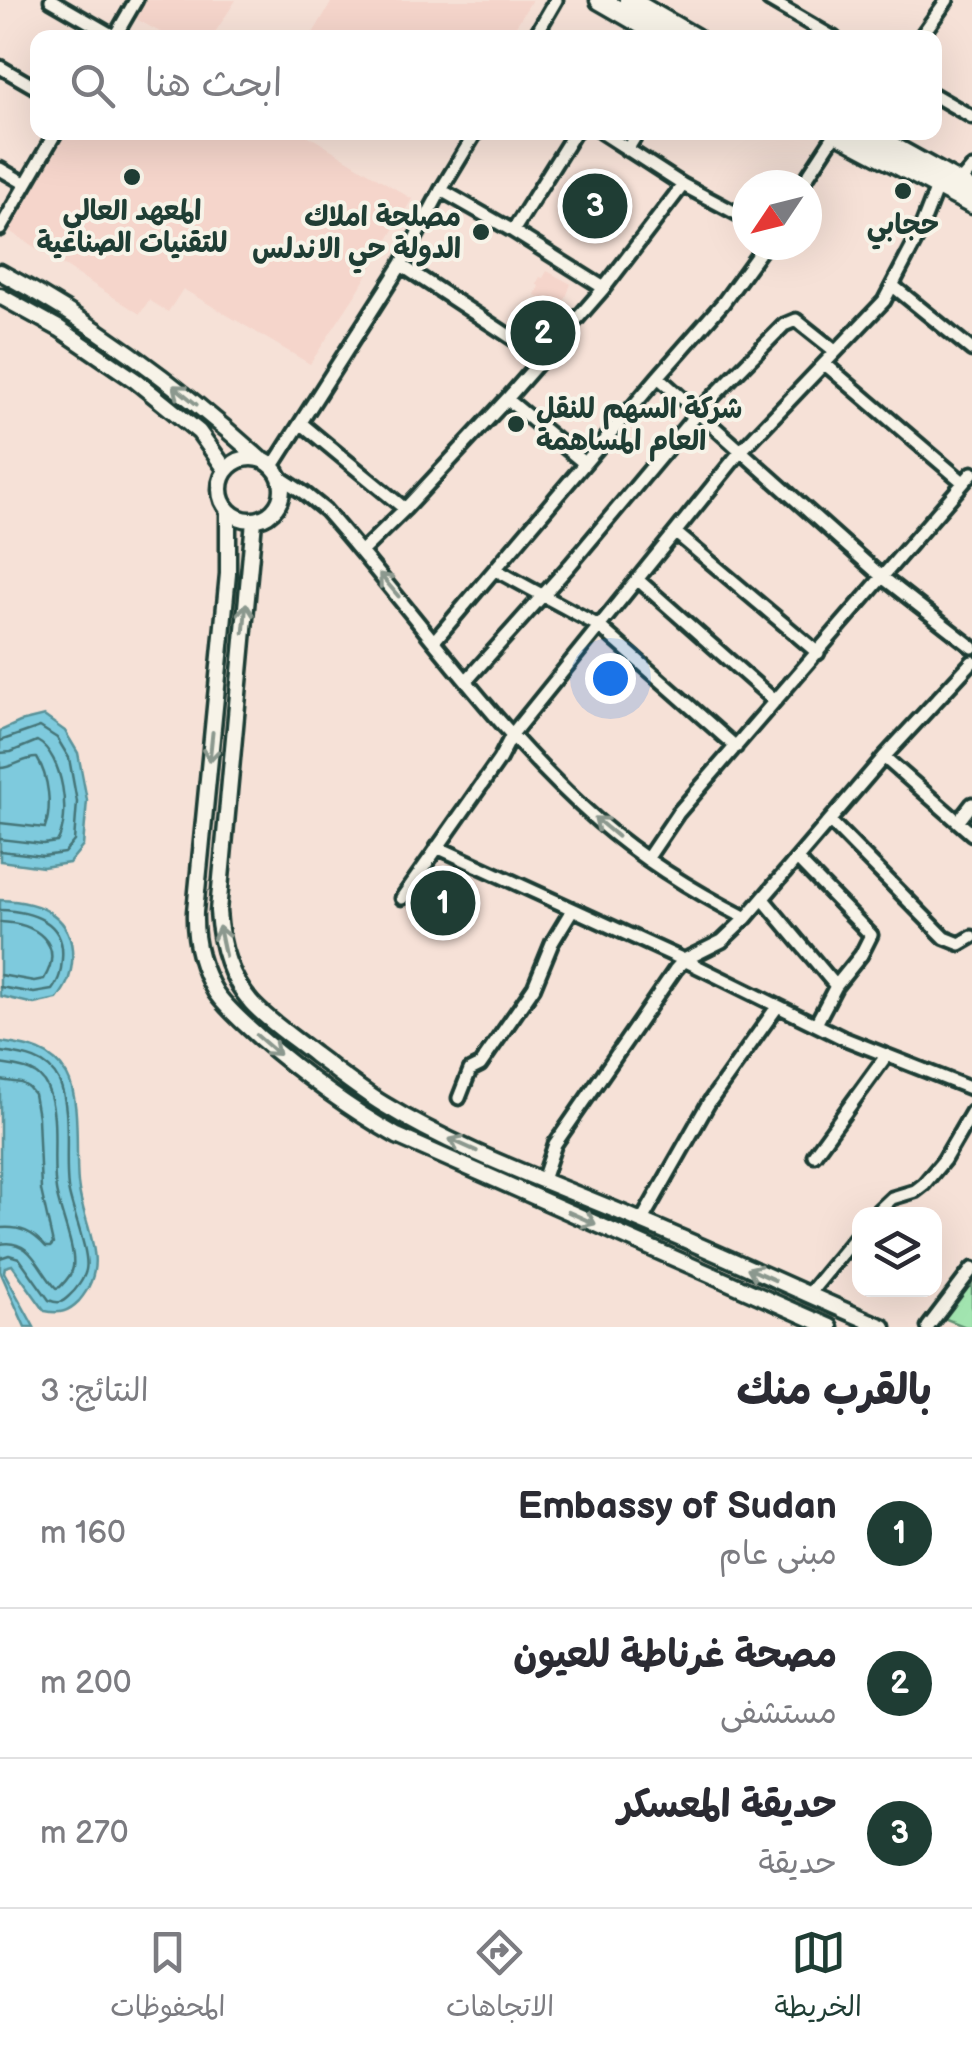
<!DOCTYPE html>
<html lang="ar">
<head>
<meta charset="utf-8">
<style>
	body { margin:0; font-family:"Balsamiq Sans","Playpen Sans Arabic",sans-serif; background:#f2f2f3; color:#2b2b33; direction:rtl }
	.controls { position:absolute; right:30px; bottom:30px; display:grid; overflow:hidden; border-radius:20px; box-shadow:0 10px 40px #0002 }
	.controls button { width:90px; height:90px; display:grid; place-items:center; padding:0; border:0; border-bottom:2px solid #e1e1e2; background:#fff; color:#2b2b33; font:50px sans-serif }
	.compass { position:absolute; left:732px; top:170px; width:90px; height:90px; border-radius:50%; background:#fff; box-shadow:0 10px 40px #0002; rotate:235deg }
	.you { position:absolute; left:610px; top:678px; width:35px; height:35px; margin:-25px; border:8px solid #fff; border-radius:50%; background:#1a73e8; box-shadow:0 0 0 15px #1a73e833 }
	.badge { display:grid; place-items:center; width:65px; height:65px; border-radius:50%; background:#1f3d34; color:#fff; font-size:32px; font-weight:700 }
	.pin { position:absolute; translate:-50% -50%; border:5px solid #fff; box-shadow:0 2px 10px #0006 }
	.list { margin:0; padding:0; list-style:none }
	h2 { display:flex; justify-content:space-between; align-items:center; height:130px; margin:0; padding:0 40px; font-size:42px }
	h2 small { font-size:32px; font-weight:400; color:#7c7c81 }
	.list li { display:grid; grid-template-columns:65px 1fr auto; gap:30px; align-items:center; box-sizing:border-box; height:150px; padding:0 40px; border-top:2px solid #e1e1e2 }
	.list b { display:block; font-size:38px; white-space:nowrap }
	.list p { margin:0; font-size:32px; white-space:nowrap; color:#7c7c81 }
	.list em { font-size:32px; font-style:normal; color:#7c7c81 }
	.icon { flex:none; width:55px; height:55px; fill:none; stroke:currentColor; stroke-width:2; stroke-linecap:round; stroke-linejoin:round }
	.map { position:relative; flex:none; width:972px; height:1327px; overflow:hidden; direction:ltr }
	.search { position:absolute; background:#fff; box-shadow:0 10px 40px #0002; left:30px; right:30px; top:30px; height:110px; display:flex; align-items:center; gap:25px; box-sizing:border-box; padding:0 35px; border-radius:20px; color:#7c7c81; font-size:38px }
	.sheet { height:580px; background:#fff }
	nav { display:flex; justify-content:space-around; align-items:center; box-sizing:border-box; height:140px; border-top:2px solid #e1e1e2; background:#fff; font-size:28px; color:#7c7c81 }
	nav a { display:grid; justify-items:center; gap:5px }
	nav .on { color:#1f3d34 }
	.map>svg:first-child { display:block }
</style>
</head>
<body>
<div class="map">
<svg width="972" height="1327" viewBox="0 0 972 1327">
	<rect width="100%" height="100%" fill="#f6e1d7"/>
	<filter id="ink" filterUnits="userSpaceOnUse"><feTurbulence type="fractalNoise" baseFrequency=".01" numOctaves="2"/><feDisplacementMap in="SourceGraphic" scale="20" xChannelSelector="R" yChannelSelector="G"/><feConvolveMatrix kernelMatrix="1 2 1 2 8 2 1 2 1" color-interpolation-filters="sRGB"/></filter>
	<g filter="url(#ink)">
		<path fill="#f5d5cb" d="M139,0H236L212,37H169L129,15Z
			M327,0H532L509,37H317L312,35L331,3Z
			M277,132L304,133L412,199L356,294L310,364L183,289L168,312L149,300L140,314L6,229L66,133Z
			M547,271L571,284L565,300L562,299L558,307L535,295L539,286L536,284L540,277L543,278Z"/>
		<path fill="#a2e5b0" stroke="#609172" stroke-width="2.5" d="M592,176L623,199L598,235L566,213Z
			M972,1273V1327H966L941,1317Z"/>
		<path fill="#7ecadd" stroke="#589299" stroke-width="2.5" d="M44,716L65,731L78,753L87,800L83,846L69,863L43,867L0,861V731L20,722Z
			M0,900C42,901 76,917 72,963C70,979 67,986 57,999L34,1004L0,996Z
			M0,1042C27,1046 52,1049 67,1075C81,1100 75,1154 78,1183C82,1226 113,1262 79,1301C68,1312 60,1314 45,1311L12,1265L5,1267L4,1272L34,1327H25L0,1271Z"/>
		<g fill="none" stroke-linecap="round" stroke-linejoin="round">
			<path stroke="#457578" stroke-width="2.5" d="M0,741L40,727L57,738L69,758L77,802L74,841L64,853L43,856L0,851
				M0,753L11,752L37,741C63,754 72,818 57,842L43,844L0,839
				M0,768C13,768 25,757 37,758C49,777 52,808 45,828L0,823
				M0,910C31,911 66,921 62,959C61,972 60,979 52,990L34,993L0,987
				M0,922C34,923 66,942 44,979L34,981L0,975
				M0,1052C23,1055 48,1058 59,1081C72,1109 64,1157 68,1188C71,1209 90,1252 86,1270C84,1279 76,1290 69,1296C62,1303 58,1304 49,1300L19,1258L9,1255L0,1258
				M0,1064C18,1067 39,1068 47,1087C60,1116 51,1159 56,1190C59,1210 76,1249 73,1267C72,1275 65,1282 60,1287L56,1288C38,1269 31,1238 0,1244
				M0,1080L21,1083L28,1087L34,1094L38,1117L41,1190L53,1244L50,1247H46C33,1232 20,1226 0,1228"/>
			<g stroke="#1f3d34" stroke-width="19">
				<path id="minor" d="M51,0L115,37
					M769,0L834,38
					M114,38L136,0
					M534,38L556,0
					M920,38L947,0
					M0,67L38,89
					M934,95L972,117
					M601,132L683,185L747,219
					M627,150L638,132
					M0,169L26,184
					M802,185L836,133
					M955,188L972,168
					M441,190L513,231L604,288
					M0,229L56,132
					M513,231L575,132
					M401,265L541,357
					M893,286L972,350
					M825,364L963,482
					M658,377L881,576L972,647
					M507,399L584,463
					M302,424L405,509
					M273,466L401,265L441,190L476,132
					M281,478L304,493L325,510C415,612 496,732 598,821C643,860 693,891 746,918
					M676,533L818,653
					M362,551L405,509L507,399L604,288L683,185
					M496,570L599,626L736,747
					M637,579L775,701
					M435,640L658,377L723,303L765,245
					M467,680L570,565L698,412L784,325L796,320L835,351
					M884,757L972,834
					M830,821L945,938L960,944L972,937
					M958,822L972,804
					M437,847L684,960L843,1038L972,1089
					M647,859L678,813L972,473
					M798,860L871,935L861,955L836,986L816,1024
					M402,898L499,760L513,733L740,452L884,301L917,238L937,187
					M763,899L836,986
					M459,1098L470,1070L480,1065L534,987L552,943L572,910
					M814,1155L886,1056
					M543,1180L555,1144L675,970L684,960L722,941L746,918L884,757L972,662
					M875,1214L892,1198L915,1191L924,1184L944,1160L972,1112
					M642,1220L708,1104L777,1007
					M808,1295L860,1232
					M928,1327L972,1269"/>
			</g>
			<g stroke="#1f3d34" stroke-width="21">
				<path id="tertiary" d="M0,272C95,323 179,386 259,458
					M0,296L60,329L136,381L199,432L226,470
					M220 489a31 31 0 1 1 62 0a31 31 0 1 1-62 0Z
					M228,510V574L195,912C194,941 201,968 216,993C228,1010 244,1023 259,1037C301,1073 348,1108 397,1136L830,1327
					M254,521L218,911C220,944 229,976 251,1002C269,1022 294,1038 315,1055C338,1072 359,1089 383,1104C461,1152 555,1184 639,1220C721,1254 801,1292 883,1327"/>
			</g>
			<g stroke="#1f3d34" stroke-width="25">
				<path id="primary" d="M600,0L666,38
					M629,0L695,38
					M836,132L972,204
					M866,132L967,188"/>
			</g>
			<use href="#minor" stroke="#f7f3e8" stroke-width="11"/>
			<use href="#tertiary" stroke="#f7f3e8" stroke-width="14"/>
			<use href="#primary" stroke="#f7f3e8" stroke-width="18"/>
		</g>
		<defs><path id="oneway-shaft" d="M-6 0H5M1.5-3L5.5 0L1.5 3" fill="none" stroke-width="1.6" stroke-linecap="round" stroke-linejoin="round" transform="scale(2.5)"/></defs>
		<g stroke="#8b988e">
			<use href="#oneway-shaft" transform="translate(185 395) rotate(-141)"/>
			<use href="#oneway-shaft" transform="translate(389 585) rotate(-130)"/>
			<use href="#oneway-shaft" transform="translate(245 618) rotate(-85)"/>
			<use href="#oneway-shaft" transform="translate(211 747) rotate(96)"/>
			<use href="#oneway-shaft" transform="translate(606 827) rotate(-140)"/>
			<use href="#oneway-shaft" transform="translate(222 941) rotate(-102)"/>
			<use href="#oneway-shaft" transform="translate(268 1045) rotate(41)"/>
			<use href="#oneway-shaft" transform="translate(463 1145) rotate(-156)"/>
			<use href="#oneway-shaft" transform="translate(582 1218) rotate(24)"/>
			<use href="#oneway-shaft" transform="translate(761 1274) rotate(-156)"/>
		</g>
	</g>
	<g fill="#1f3d34" stroke="#f7f3e8" stroke-width="4">
		<circle cx="132" cy="177" r="10"/>
		<circle cx="903" cy="191" r="10"/>
		<circle cx="481" cy="232" r="10"/>
		<circle cx="516" cy="424" r="10"/>
	</g>
	<g text-anchor="middle" stroke-width="8" stroke-linejoin="round" paint-order="stroke">
		<g font-size="28" font-weight="bold" fill="#1f3d34" stroke="#f7f3e8">
			<text x="132" y="220">المعهد العالي<tspan x="132" dy="32">للتقنيات الصناعية</tspan></text>
			<text x="461" y="226" text-anchor="end">مصلحة املاك<tspan x="461" dy="32">الدولة حي الاندلس</tspan></text>
			<text x="903" y="234">حجابي</text>
			<text x="536" y="418" text-anchor="start">شركة السهم للنقل<tspan x="536" dy="32">العام المساهمة</tspan></text>
		</g>
	</g>
</svg>
<div class="controls">
<button><svg class="icon" aria-label="layers" viewBox="0 0 24 24"><path d="M12 4l9 5-9 5-9-5zM3 14l9 5 9-5"/></svg></button>
</div>
<svg class="compass" viewBox="-18 -18 36 36"><path d="M0-13l5 13h-10z" fill="#e53935"/><path d="M0 13l5-13h-10z" fill="#7c7c81"/></svg>
<div class="you"></div>
<div class="pin badge" style="left:443px;top:903px">1</div>
<div class="pin badge" style="left:543px;top:333px">2</div>
<div class="pin badge" style="left:595px;top:206px">3</div>
<div class="search"><svg class="icon" aria-label="search" viewBox="0 0 24 24"><circle cx="10" cy="10" r="6"/><path d="M15 15l6 6"/></svg>ابحث هنا</div>
</div>
<section class="sheet">
<h2>بالقرب منك<small>النتائج: 3</small></h2>
<ul class="list">
<li><span class="badge">1</span><div><b>Embassy of Sudan</b><p>مبنى عام</p></div><em>160 m</em></li>
<li><span class="badge">2</span><div><b>مصحة غرناطة للعيون</b><p>مستشفى</p></div><em>200 m</em></li>
<li><span class="badge">3</span><div><b>حديقة المعسكر</b><p>حديقة</p></div><em>270 m</em></li>
</ul>
</section>
<nav>
<a class="on"><svg class="icon" aria-label="map" viewBox="0 0 24 24"><path d="M3 6l6-2 6 2 6-2v14l-6 2-6-2-6 2zM9 4v14M15 6v14"/></svg>الخريطة</a>
<a><svg class="icon" aria-label="directions" viewBox="0 0 24 24"><path d="M12 3l9 9-9 9-9-9zM9 14v-3h6M13 9l2 2-2 2"/></svg>الاتجاهات</a>
<a><svg class="icon" aria-label="saved" viewBox="0 0 24 24"><path d="M7 4h10v16l-5-4-5 4z"/></svg>المحفوظات</a>
</nav>
</body>
</html>
